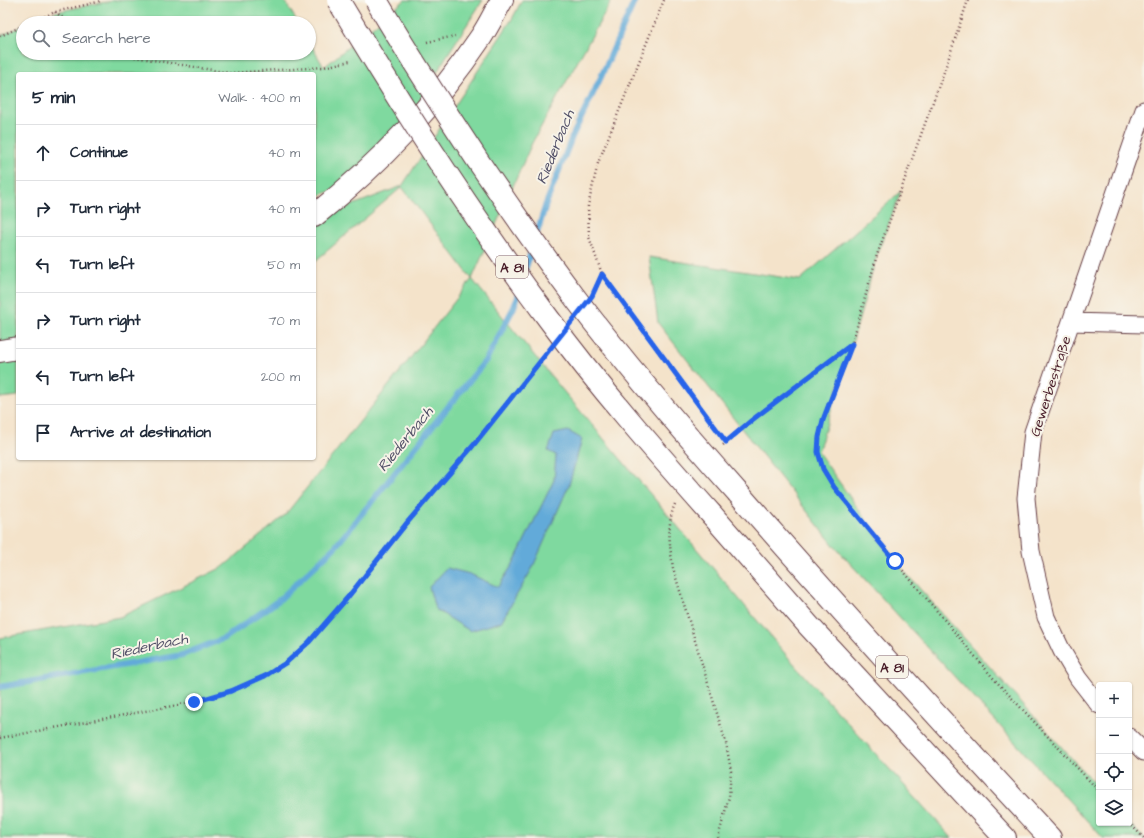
<!DOCTYPE html>
<html lang="en">
<head>
<meta charset="utf-8">
<style>
	body { margin:0; font-family:"Architects Daughter",sans-serif; background:#f6f6f7; color:#1f2937 }
	.controls { position:absolute; right:12px; bottom:12px; display:grid; overflow:hidden; border-radius:4px; box-shadow:0 1px 3px #0004 }
	.controls button { width:36px; height:36px; display:grid; place-items:center; padding:0; border:0; border-bottom:1px solid #e0e1e3; background:#fff; color:#1f2937; font:20px sans-serif }
	.stop { position:absolute; width:12px; height:12px; margin:-9px; border:3px solid #2563eb; border-radius:50%; background:#fff }
	.stop.end { background:#2563eb; border-color:#fff; box-shadow:0 1px 4px #0008 }
	.list { margin:0; padding:0; list-style:none }
	h2 { display:flex; justify-content:space-between; align-items:center; height:52px; margin:0; padding:0 16px; font-size:17px }
	h2 small { font-size:13px; font-weight:400; color:#747a83 }
	.list li { display:grid; grid-template-columns:26px 1fr auto; gap:12px; align-items:center; box-sizing:border-box; height:56px; padding:0 16px; border-top:1px solid #e0e1e3 }
	.list b { display:block; font-size:15px; white-space:nowrap }
	.list em { font-size:13px; font-style:normal; color:#747a83 }
	.icon { flex:none; width:22px; height:22px; fill:none; stroke:currentColor; stroke-width:2; stroke-linecap:round; stroke-linejoin:round }
	.map { position:relative; flex:none; width:1144px; height:838px; overflow:hidden }
	.search { position:absolute; background:#fff; box-shadow:0 1px 3px #0004; left:16px; top:16px; width:300px; height:44px; display:flex; align-items:center; gap:10px; box-sizing:border-box; padding:0 14px; border-radius:22px; color:#747a83; font-size:15px }
	.panel { position:absolute; background:#fff; box-shadow:0 1px 3px #0004; left:16px; top:72px; width:300px; height:388px; border-radius:4px }
	.map>svg:first-child { display:block }
</style>
</head>
<body>
<div class="map">
<svg width="1144" height="838" viewBox="0 0 1144 838">
	<rect width="100%" height="100%" fill="#f7f3e8"/>
	<filter id="ink" filterUnits="userSpaceOnUse"><feTurbulence type="fractalNoise" baseFrequency=".025" numOctaves="2"/><feDisplacementMap in="SourceGraphic" scale="8" xChannelSelector="R" yChannelSelector="G"/><feConvolveMatrix kernelMatrix="1 2 1 2 8 2 1 2 1" color-interpolation-filters="sRGB"/></filter>
	<filter id="wash" filterUnits="userSpaceOnUse"><feTurbulence type="fractalNoise" baseFrequency=".012" numOctaves="4" result="noise"/><feDisplacementMap in="SourceGraphic" scale="16" xChannelSelector="R" yChannelSelector="G"/><feGaussianBlur stdDeviation="0.9" result="paint"/><feColorMatrix in="noise" values="0 0 0 0 0 0 0 0 0 0 0 0 0 0 0 0 0 1.4 0 .05"/><feComposite in="paint" operator="in"/></filter>
	<g filter="url(#wash)">
		<rect width="100%" height="100%" fill="#f4e3ca"/>
		<path fill="#7fd99f" stroke="#647c65" d="M116,0H284L298,23H30L55,12Z
			M405,0H483L446,57L394,144L352,184L314,197V74H18V396L0,398V36L23,26V53H309V42L324,67Z
			M522,0H612L532,143L472,279L560,387L788,657L952,838H0V638L120,617L223,567L285,515L390,384L472,279L402,187L314,262V220L402,186L512,19Z
			M901,191L877,255L852,344L818,452L895,561L1099,789V823H1129L1144,838H1103L836,548L658,323L649,257L800,280Z"/>
		<path fill="#62aad9" stroke="#566482" d="M568,431L582,439L569,485L532,569L501,622L470,631L435,609L429,587L447,568L470,574L498,587L513,564L554,480L556,455L548,451L554,434Z"/>
		<g fill="none" stroke-linecap="round" stroke-linejoin="round">
			<path stroke="#62aad9" stroke-width="6" d="M536,236L546,204L572,137L601,77L635,0
				M523,276L532,249
				M0,687L182,655L225,638L279,600L335,547L486,360L514,307L520,287"/>
		</g>
	</g>
	<g filter="url(#ink)">
		<g fill="none" stroke-linecap="round" stroke-linejoin="round">
			<g stroke="#643c43" stroke-width="19">
				<path id="street" d="M1071,322L1144,324
					M1099,705L1078,678L1062,651L1046,617L1031,551L1026,498L1033,432L1144,110
					M1129,737L1144,752"/>
			</g>
			<g stroke="#643c43" stroke-width="24">
				<path id="secondary" d="M314,216C378,165 436,104 481,37C489,25 495,12 502,0
					M0,351L18,348"/>
			</g>
			<g stroke="#643c43" stroke-width="24">
				<path id="highway" d="M738,493C840,610 944,724 1050,838
					M712,515L809,626L1005,838"/>
			</g>
			<path stroke="#643c43" stroke-width="2.5" stroke-dasharray="1 3" stroke-linecap="butt" d="M664,0L598,163L588,206L589,237L602,274L726,442
				M968,0L945,69L877,255L852,344L823,420L819,437L818,452L823,469L834,487L895,561L994,679L1099,791
				M55,12L70,23
				M30,23L55,12L98,2L101,0
				M0,36L23,26
				M427,42L455,36
				M111,53L230,73L324,67L350,61
				M595,290L602,274
				M723,445L752,420L851,345
				M675,504C666,525 670,547 673,568L726,743L731,771L729,797L718,838
				M0,738L194,702L231,691L265,676L287,662L309,642L348,597L406,524L472,447L547,353
				M1129,823L1144,838"/>
			<use href="#street" stroke="#fff" stroke-width="17"/>
			<use href="#secondary" stroke="#fff" stroke-width="22"/>
			<use href="#highway" stroke="#fff" stroke-width="22"/>
			<g stroke="#643c43" stroke-width="24" stroke-linecap="butt">
				<path id="highway-bridge" d="M338,0C403,109 472,216 548,318C599,387 655,451 712,515
					M376,0C408,55 443,108 478,161C510,208 542,254 576,299C627,366 682,430 738,493"/>
			</g>
			<use href="#highway-bridge" stroke="#fff" stroke-width="22"/>
		</g>
	</g>
	<g fill="none" stroke-linecap="round" stroke-linejoin="round" filter="url(#ink)">
		<path stroke="#2563eb" stroke-width="5" d="M194,702L231,691L265,676L287,662L309,642L348,597L406,524L472,447L508,402L592,296L602,274L726,442L752,420L852,344L823,420L819,437L818,452L823,469L834,487L895,561"/>
	</g>
	<g text-anchor="middle" stroke-width="4" stroke-linejoin="round" paint-order="stroke">
		<g fill="#f7f3e8" stroke="#7e5f64" stroke-width="1">
			<rect x="496" y="256" width="32" height="22" rx="3"/>
			<rect x="876" y="656" width="32" height="22" rx="3"/>
		</g>
		<g font-size="13" font-weight="bold" fill="#4a1f2b">
			<text x="512" y="272">A 81</text>
			<text x="892" y="672">A 81</text>
		</g>
		<g font-size="14" fill="#4a1f2b" stroke="#f7f3e8">
			<text transform="translate(1050 386) rotate(-72)" y="5">Gewerbestraße</text>
		</g>
		<g font-size="15" font-style="italic" fill="#525068" stroke="#f7f3e8">
			<text transform="translate(555 147) rotate(-68)" y="5">Riederbach</text>
			<text transform="translate(405 439) rotate(-51)" y="5">Riederbach</text>
			<text transform="translate(149 646) rotate(-12)" y="5">Riederbach</text>
		</g>
	</g>
</svg>
<div class="controls">
<button>+</button>
<button>−</button>
<button><svg class="icon" aria-label="locate" viewBox="0 0 24 24"><circle cx="12" cy="12" r="6"/><path d="M12 2v4M12 18v4M2 12h4M18 12h4"/></svg></button>
<button><svg class="icon" aria-label="layers" viewBox="0 0 24 24"><path d="M12 4l9 5-9 5-9-5zM3 14l9 5 9-5"/></svg></button>
</div>
<div class="stop" style="left:895px;top:561px"></div>
<div class="stop end" style="left:194px;top:702px"></div>
<div class="search"><svg class="icon" aria-label="search" viewBox="0 0 24 24"><circle cx="10" cy="10" r="6"/><path d="M15 15l6 6"/></svg>Search here</div>
<section class="panel">
<h2>5 min<small>Walk · 400 m</small></h2>
<ul class="list">
<li><svg class="icon" aria-label="ahead" viewBox="0 0 24 24"><path d="M12 20V5M6 11l6-6 6 6"/></svg><div><b>Continue</b></div><em>40 m</em></li>
<li><svg class="icon" aria-label="right" viewBox="0 0 24 24"><path d="M7 20v-9h11M14 6l5 5-5 5"/></svg><div><b>Turn right</b></div><em>40 m</em></li>
<li><svg class="icon" aria-label="left" viewBox="0 0 24 24"><path d="M17 20v-9H6M10 6l-5 5 5 5"/></svg><div><b>Turn left</b></div><em>50 m</em></li>
<li><svg class="icon" aria-label="right" viewBox="0 0 24 24"><path d="M7 20v-9h11M14 6l5 5-5 5"/></svg><div><b>Turn right</b></div><em>70 m</em></li>
<li><svg class="icon" aria-label="left" viewBox="0 0 24 24"><path d="M17 20v-9H6M10 6l-5 5 5 5"/></svg><div><b>Turn left</b></div><em>200 m</em></li>
<li><svg class="icon" aria-label="arrive" viewBox="0 0 24 24"><path d="M6 21V4h12l-3 4 3 4H6"/></svg><div><b>Arrive at destination</b></div></li>
</ul>
</section>
</div>
</body>
</html>
